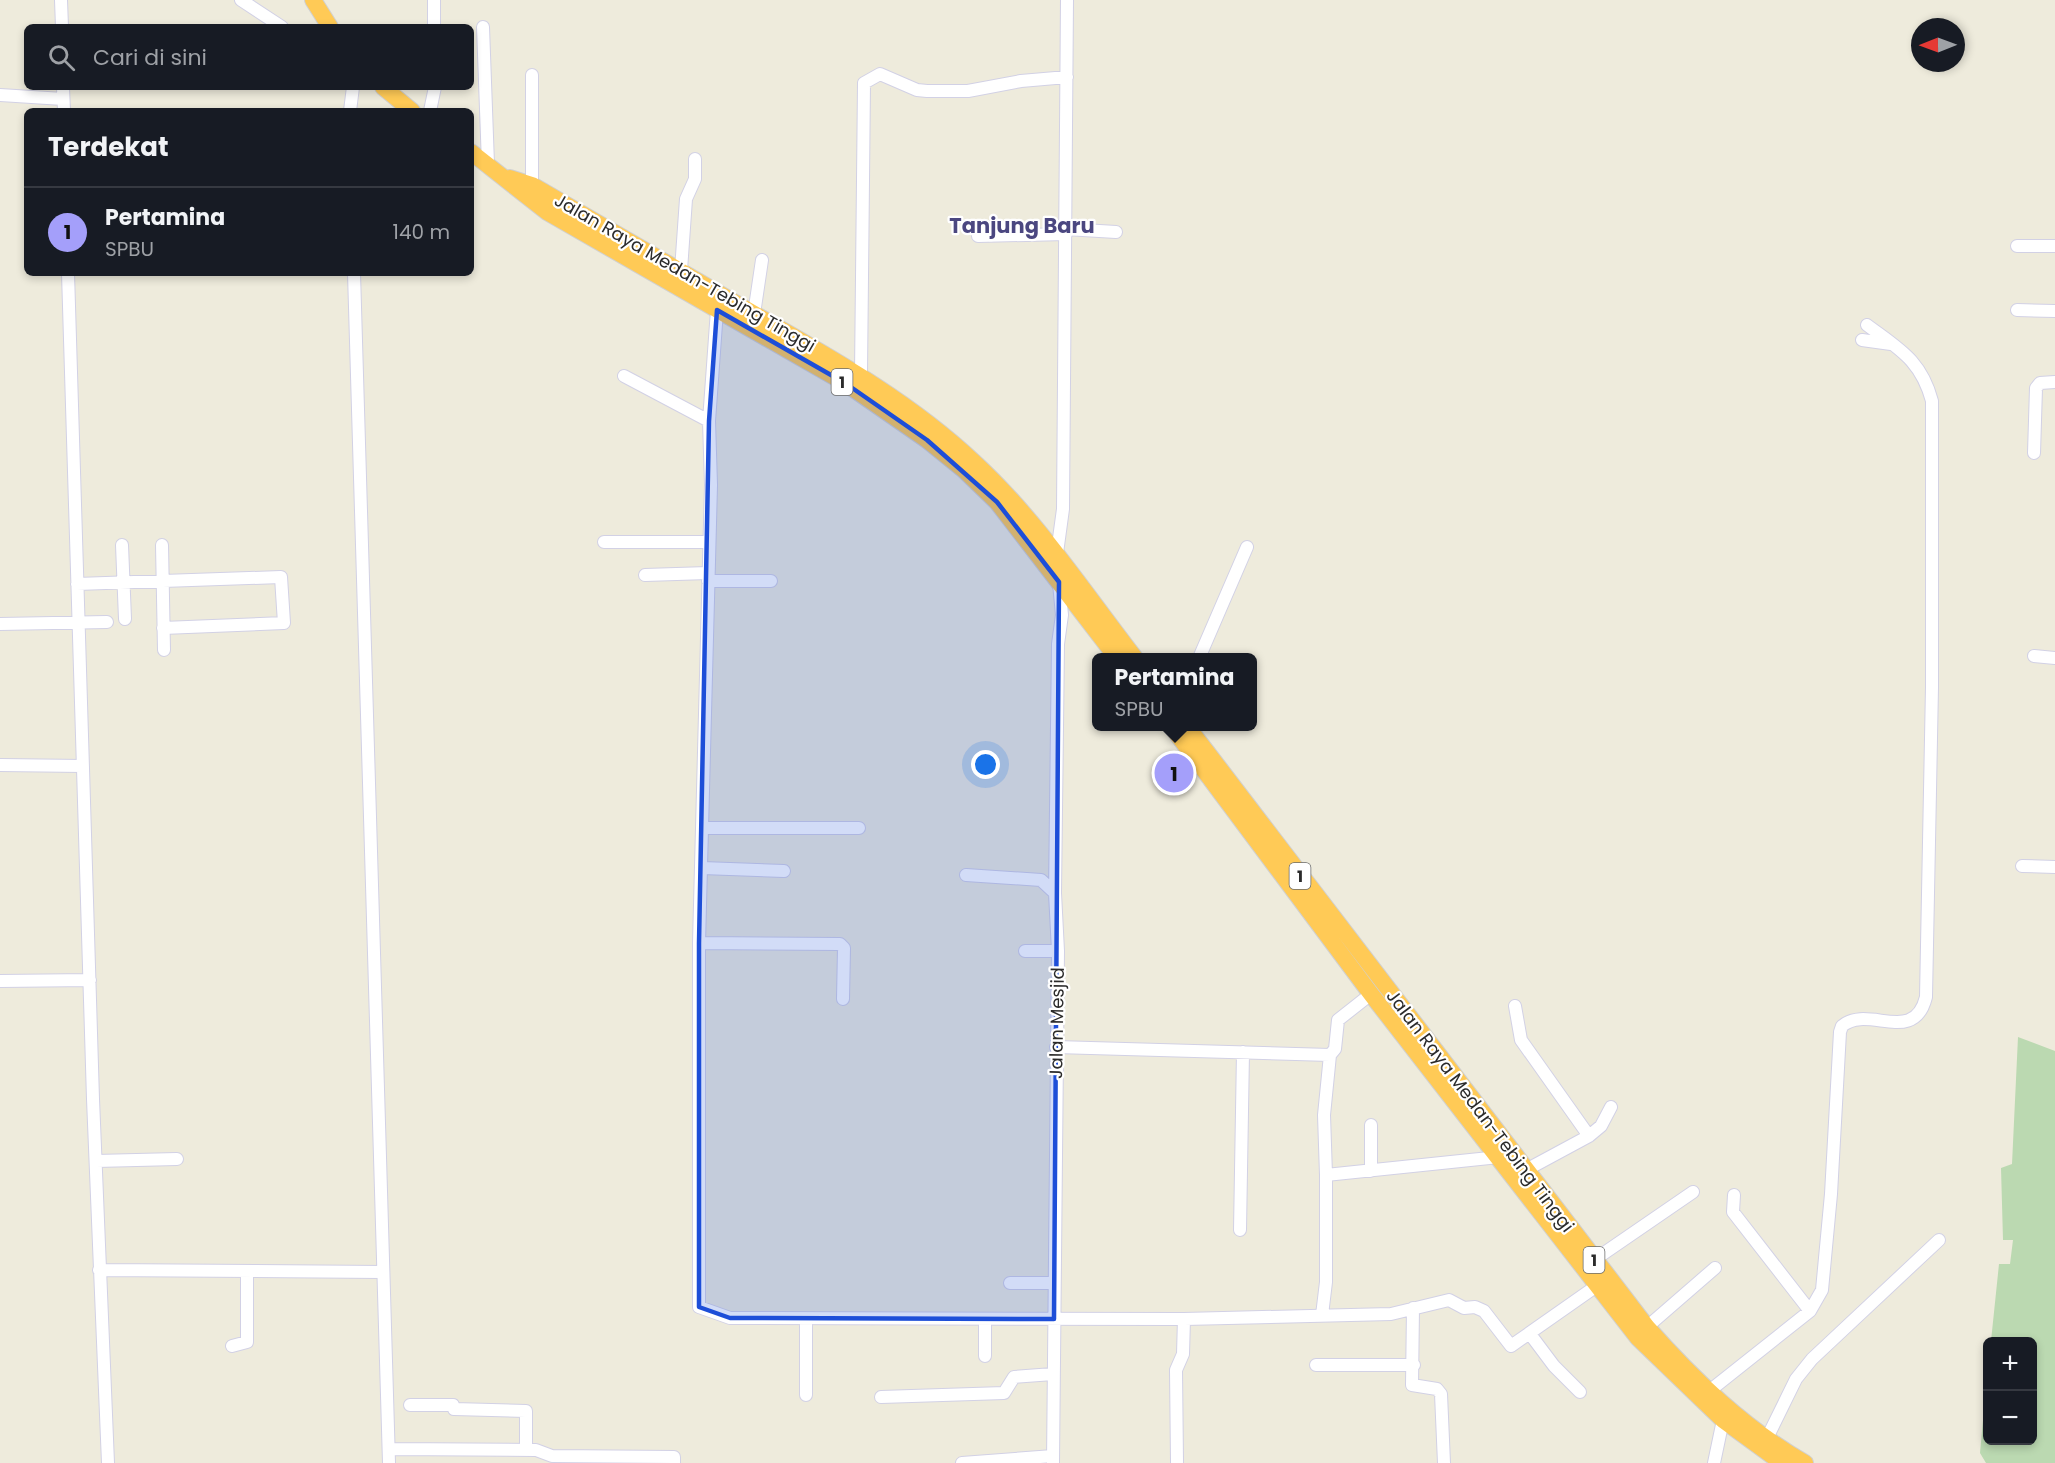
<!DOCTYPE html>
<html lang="id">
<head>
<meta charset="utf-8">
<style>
	body { margin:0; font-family:Poppins,sans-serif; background:#242831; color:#f1f3f6 }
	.controls { position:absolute; right:18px; bottom:18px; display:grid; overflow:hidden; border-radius:9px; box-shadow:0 3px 9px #0003 }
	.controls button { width:54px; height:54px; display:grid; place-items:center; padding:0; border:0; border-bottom:2px solid #363941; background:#171b24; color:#f1f3f6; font:30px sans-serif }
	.compass { position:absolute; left:1911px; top:18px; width:54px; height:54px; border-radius:50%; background:#171b24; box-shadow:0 3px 9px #0003; rotate:269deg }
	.you { position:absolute; left:986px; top:765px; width:21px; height:21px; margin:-15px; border:4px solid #fff; border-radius:50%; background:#1a73e8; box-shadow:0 0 0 9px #1a73e833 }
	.badge { display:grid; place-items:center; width:39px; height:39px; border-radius:50%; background:#a49ffa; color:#111; font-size:20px; font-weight:700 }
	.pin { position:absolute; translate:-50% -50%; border:3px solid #fff; box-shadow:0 2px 6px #0006 }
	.popup { position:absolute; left:1092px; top:653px; width:165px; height:78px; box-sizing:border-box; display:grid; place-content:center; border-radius:9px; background:#171b24; filter:drop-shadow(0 2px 4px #0005); font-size:20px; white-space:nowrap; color:#9ea1a6 }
	.popup b { font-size:22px; color:#f1f3f6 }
	.popup::after { content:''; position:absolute; left:50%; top:100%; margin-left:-12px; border:12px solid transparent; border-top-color:#171b24 }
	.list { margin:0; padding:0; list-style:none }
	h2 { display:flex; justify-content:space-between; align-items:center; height:78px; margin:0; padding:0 24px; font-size:26px }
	h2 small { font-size:20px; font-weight:400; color:#9ea1a6 }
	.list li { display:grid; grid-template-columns:39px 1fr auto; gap:18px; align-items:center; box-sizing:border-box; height:90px; padding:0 24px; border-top:2px solid #363941 }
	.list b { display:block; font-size:22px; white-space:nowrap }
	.list p { margin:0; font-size:20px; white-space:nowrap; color:#9ea1a6 }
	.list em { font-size:20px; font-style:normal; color:#9ea1a6 }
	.icon { flex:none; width:33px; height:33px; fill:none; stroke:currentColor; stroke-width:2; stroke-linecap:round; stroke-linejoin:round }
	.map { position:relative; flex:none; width:2055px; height:1463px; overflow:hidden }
	.search { position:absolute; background:#171b24; box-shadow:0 3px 9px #0003; left:24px; top:24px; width:450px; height:66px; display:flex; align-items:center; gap:15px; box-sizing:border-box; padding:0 21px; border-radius:9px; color:#9ea1a6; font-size:22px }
	.panel { position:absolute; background:#171b24; box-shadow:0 3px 9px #0003; left:24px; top:108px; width:450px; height:168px; border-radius:9px }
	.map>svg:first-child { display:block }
</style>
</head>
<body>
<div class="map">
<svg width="2055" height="1463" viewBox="0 0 2055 1463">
	<rect width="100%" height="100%" fill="#eeebdc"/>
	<path fill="#bbd9b1" d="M2018,1037L2055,1051V1463H1986L1980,1453L1987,1376L1988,1440H2032V1342L1991,1341L1999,1264H2010L2013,1240H2003L2001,1168L2012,1164Z"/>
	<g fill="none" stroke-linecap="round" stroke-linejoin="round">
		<g stroke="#d2d1e5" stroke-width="14">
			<path id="minor" d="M61,0L62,27
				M241,0L282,27
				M434,0V27
				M483,27L488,164
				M532,75V185
				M63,87L64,111
				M0,95L63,99
				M350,111L353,87
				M430,111L435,87
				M1066,229L1116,232
				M978,236L1066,234
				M2017,246H2055
				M681,270L686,199L695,179V159
				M68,273L93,1099L108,1463
				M354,273L389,1463
				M717,310L709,421L711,485L699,943V1307L730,1318L1184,1319L1391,1314L1449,1300L1464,1308L1475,1307L1484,1311L1511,1346L1598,1285
				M2017,310L2055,311
				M754,314L762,260
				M1862,340L1891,344
				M861,374L864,83L880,74L917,90L927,91H968L1021,81L1067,77
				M624,376L709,421
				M2034,453L2036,388L2040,383L2055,382
				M604,542H709
				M122,545L125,619
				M162,545L164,650
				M1057,553L1063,509L1067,0
				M645,575L708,573
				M708,581H771
				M77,584L281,577L284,623L163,628
				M0,624L107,622
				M2034,656L2055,658
				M1199,658L1247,547
				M0,765L83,766
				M703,828H859
				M2022,866L2055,867
				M702,868L784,871
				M966,875L1041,880L1055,893
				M699,943L840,944L844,948L843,999
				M1025,951H1058
				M0,981L90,980
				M1515,1006L1521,1040L1589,1136L1526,1170
				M1056,1047L1330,1055
				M1371,1125V1171
				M1589,1136L1601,1126L1611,1107
				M96,1161L177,1159
				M1326,1175L1324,1115L1330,1055L1335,1049L1338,1020L1371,994
				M1734,1195L1733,1212L1810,1311
				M1240,1230L1243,1052
				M1594,1260L1693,1192
				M99,1270L383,1272
				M1010,1283H1054
				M1413,1308L1412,1385L1437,1389L1441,1394L1444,1463
				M1322,1315L1326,1282V1175L1499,1157
				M806,1319V1395
				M985,1319V1356
				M1647,1327L1715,1268
				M1530,1334L1554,1366L1580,1392
				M232,1346L247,1342V1272
				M1316,1365H1414
				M1703,1396L1810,1311L1822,1290L1831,1194L1840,1032L1842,1026C1868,1004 1914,1046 1926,997L1932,687V401C1921,360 1899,349 1867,325
				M881,1397L1004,1393L1014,1377L1053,1374
				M410,1405H453L454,1409L526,1411V1450
				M1767,1438L1796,1379L1812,1359L1939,1240
				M389,1449L536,1450L552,1456L674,1457V1463
				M1177,1462L1176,1370L1183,1354L1184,1319
				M962,1463L1053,1456
				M1053,1463L1058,951L1055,893L1058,644L1062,615L1059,583
				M1714,1463L1723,1420"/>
		</g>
		<g stroke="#d0d0d0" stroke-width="18">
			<path id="highway" d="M313,0L330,27
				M383,87L412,111
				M471,152L547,212L845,383L927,440L964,470L997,502L1117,658
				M510,178L532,185C607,228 681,272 756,315C833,359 909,401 974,462C1036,519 1083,591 1135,658
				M1171,726L1371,994L1638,1338L1723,1420L1782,1463
				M1187,726L1647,1327C1693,1379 1744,1428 1805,1463"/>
		</g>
		<use href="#minor" stroke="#fff" stroke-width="12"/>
		<use href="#highway" stroke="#ffca56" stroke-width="16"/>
	</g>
	<path fill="#1d4ed8" fill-opacity="0.2" stroke="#1d4ed8" stroke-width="4.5" stroke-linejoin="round" d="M717,310L845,383L927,440L997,502L1059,582L1054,1319L730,1318L699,1307V943L709,421Z"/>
	<g text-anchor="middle" stroke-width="4.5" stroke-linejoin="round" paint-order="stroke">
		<g fill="#fff" stroke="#6b6b6b" stroke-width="1.5">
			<rect x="831.5" y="369" width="21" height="26" rx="4.5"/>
			<rect x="1289.5" y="863" width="21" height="26" rx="4.5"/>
			<rect x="1583.5" y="1247" width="21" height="26" rx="4.5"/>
		</g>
		<g font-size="16" font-weight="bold" fill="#2b2b2b">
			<text x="842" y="388">1</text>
			<text x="1300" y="882">1</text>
			<text x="1594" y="1266">1</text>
		</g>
		<g font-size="18" fill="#2b2b2b" stroke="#fff">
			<text transform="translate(685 273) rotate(30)" y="6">Jalan Raya Medan-Tebing Tinggi</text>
			<text transform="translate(1057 1023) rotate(-89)" y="6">Jalan Mesjid</text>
			<text transform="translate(1480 1111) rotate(53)" y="6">Jalan Raya Medan-Tebing Tinggi</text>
		</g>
		<g font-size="21" font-weight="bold" fill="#4b4780" stroke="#fff">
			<text x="1022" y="233">Tanjung Baru</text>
		</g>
	</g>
</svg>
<div class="controls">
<button>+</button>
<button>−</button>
</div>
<svg class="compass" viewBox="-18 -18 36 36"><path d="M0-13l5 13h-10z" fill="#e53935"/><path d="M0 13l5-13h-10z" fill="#9ea1a6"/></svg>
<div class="you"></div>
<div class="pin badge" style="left:1174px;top:773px">1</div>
<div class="popup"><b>Pertamina</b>SPBU</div>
<div class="search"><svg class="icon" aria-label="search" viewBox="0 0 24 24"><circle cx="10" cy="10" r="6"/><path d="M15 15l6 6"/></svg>Cari di sini</div>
<section class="panel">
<h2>Terdekat<small></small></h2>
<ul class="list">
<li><span class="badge">1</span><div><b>Pertamina</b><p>SPBU</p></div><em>140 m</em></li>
</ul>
</section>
</div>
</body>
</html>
